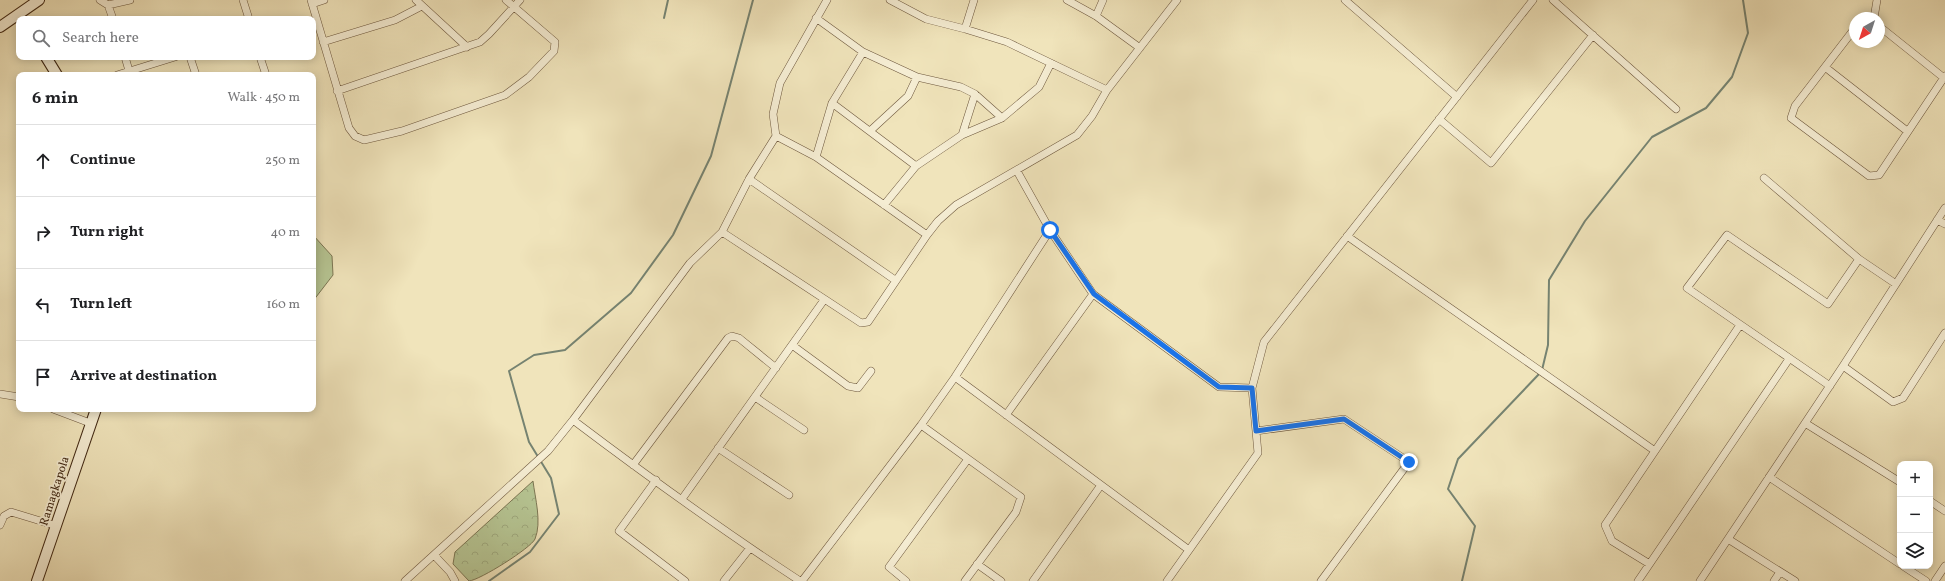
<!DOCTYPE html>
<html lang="en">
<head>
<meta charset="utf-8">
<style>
	body { margin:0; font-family:Vollkorn,serif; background:#f2f2f2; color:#202124 }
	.controls { position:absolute; right:12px; bottom:12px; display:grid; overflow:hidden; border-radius:8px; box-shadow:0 2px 10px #0003 }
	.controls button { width:36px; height:36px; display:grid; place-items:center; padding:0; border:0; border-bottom:1px solid #e0e0e0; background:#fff; color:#202124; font:20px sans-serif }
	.compass { position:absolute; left:1849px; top:12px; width:36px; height:36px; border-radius:50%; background:#fff; box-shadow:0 2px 10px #0003; rotate:219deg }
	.stop { position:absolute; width:12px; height:12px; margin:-9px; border:3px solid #1a73e8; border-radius:50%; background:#fff }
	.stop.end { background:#1a73e8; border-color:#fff; box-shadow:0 1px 4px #0008 }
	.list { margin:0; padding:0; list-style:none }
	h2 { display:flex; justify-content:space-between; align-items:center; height:52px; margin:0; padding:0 16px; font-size:17px }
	h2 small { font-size:13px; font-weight:400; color:#757577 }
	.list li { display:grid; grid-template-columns:26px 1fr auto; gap:12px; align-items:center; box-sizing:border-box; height:72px; padding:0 16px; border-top:1px solid #e0e0e0 }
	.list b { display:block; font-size:15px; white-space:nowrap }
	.list em { font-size:13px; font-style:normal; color:#757577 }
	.icon { flex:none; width:22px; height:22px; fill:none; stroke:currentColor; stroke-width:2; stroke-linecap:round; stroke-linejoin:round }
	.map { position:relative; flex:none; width:1945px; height:581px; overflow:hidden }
	.search { position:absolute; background:#fff; box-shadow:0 2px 10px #0003; left:16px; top:16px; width:300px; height:44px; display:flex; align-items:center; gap:10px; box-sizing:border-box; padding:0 14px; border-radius:8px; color:#757577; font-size:15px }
	.panel { position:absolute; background:#fff; box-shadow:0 2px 10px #0003; left:16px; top:72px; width:300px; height:340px; border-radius:8px }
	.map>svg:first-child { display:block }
</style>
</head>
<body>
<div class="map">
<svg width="1945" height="581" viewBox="0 0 1945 581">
	<defs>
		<pattern id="park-crowns" width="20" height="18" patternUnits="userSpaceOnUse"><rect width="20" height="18" fill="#b6c593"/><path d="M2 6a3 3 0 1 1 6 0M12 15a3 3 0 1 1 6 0" fill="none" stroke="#9ea97e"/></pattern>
	</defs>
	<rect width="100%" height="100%" fill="#f0e4bb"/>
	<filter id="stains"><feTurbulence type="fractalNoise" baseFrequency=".005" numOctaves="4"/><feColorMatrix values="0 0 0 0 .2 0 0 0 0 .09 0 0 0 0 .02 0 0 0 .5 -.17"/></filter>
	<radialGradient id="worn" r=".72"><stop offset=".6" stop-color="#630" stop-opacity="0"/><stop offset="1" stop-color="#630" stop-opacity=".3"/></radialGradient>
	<path fill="url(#park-crowns)" stroke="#7c7653" d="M533,481C535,498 542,522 535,539C531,548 480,580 469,581L453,564L455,552Z"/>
	<path fill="#b6c593" stroke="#7c7653" d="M313,235L332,256L333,275L313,301Z"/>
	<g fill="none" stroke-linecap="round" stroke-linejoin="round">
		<path stroke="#768371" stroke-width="2" d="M664,18L668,0
			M1542,370L1548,345L1549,280L1585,221L1652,137L1706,108L1732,77L1748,33L1743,0
			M489,581L530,552L559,514L551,478L529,442L509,371L534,355L565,350L631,293L673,235L711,156L753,0
			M1462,581L1475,526L1448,489L1458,459L1540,373"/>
		<g stroke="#6d573d" stroke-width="8">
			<path id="street" d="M100,0L108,5L130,0
				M243,0L249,19
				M311,0L349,128L355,136L364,140L402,131L505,95L529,77L554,51L555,42L506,0
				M416,0L467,47
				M827,0L780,83L773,114L776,136L749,179L722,232L861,323L868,322L927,235L938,221L956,205L1077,135L1092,116L1107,90L1177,0
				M890,0L926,19L965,29L1007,42L1107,90
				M1067,0L1096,16L1140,48
				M1345,0L1457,97
				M1553,0L1676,109
				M312,4L324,0
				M108,5L113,19
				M1096,16L1103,0
				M816,18L863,52L917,77L961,87L975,94L1002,118
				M1874,18L1877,0
				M1879,26L1944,78
				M1855,28L1795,106L1791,118L1869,176L1879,175L1945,76
				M965,29L974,0
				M323,42L395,20L422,6
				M125,57L130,74
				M190,57L196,75
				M260,57L266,75
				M1825,67L1907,131
				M117,75L175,57
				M337,91L480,42L489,34L520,0
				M832,103L916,166
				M1439,119L1491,163L1593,35
				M870,131L908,96L917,77
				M962,135L975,94
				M776,136L816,157L927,235
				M816,157L832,103L863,52
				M1764,178L1859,259L1896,284
				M749,179L895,280
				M884,205L916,166L962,135L1002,118L1039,87L1051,63
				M1937,220L1945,224
				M1050,230L1093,294
				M1347,236L1655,451
				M792,345L848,386L858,388L871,371
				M1843,366L1893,402L1903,398L1945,333
				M955,377L1189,550
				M1830,386L1687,288L1727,235L1828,304L1859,259
				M0,394L19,397
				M755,397L804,430
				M53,409L90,423
				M1006,415L1093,294L1219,387L1252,388
				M573,420C647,476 722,530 800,581
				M1805,423L1900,482
				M921,425L1021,497L1016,512L965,581
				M1256,431L1344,419L1409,462L1321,581
				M718,448L789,495
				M633,465L728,338L732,336L739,338L776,368
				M1769,477L1900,564
				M656,480L619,531L685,581
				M682,499L824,300
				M1930,501L1945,511
				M0,525L4,516L11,512L57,526
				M1728,539L1795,581
				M434,555L450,572L455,581
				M1648,563L1612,541L1605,525L1740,325
				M977,564L1001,581
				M1903,566L1926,581
				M405,581L548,451L573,420L690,263L722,232
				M724,581L750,548
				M802,581L921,425L955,377L1050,230L1017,171
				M906,581L889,567L968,459
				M1033,581L1101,485
				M1167,581L1258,453L1252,388L1264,342L1533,0
				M1638,581L1789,359
				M1700,581L1843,366L1945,208
				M1774,581L1780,572
				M1935,581L1945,566"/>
		</g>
		<g stroke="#412813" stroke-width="12">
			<path id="secondary" d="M0,27L39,0
				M46,57L57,75
				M37,581L96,409"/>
		</g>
		<use href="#street" stroke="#f5edd3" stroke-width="7"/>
		<use href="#secondary" stroke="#f5edd3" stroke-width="10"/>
	</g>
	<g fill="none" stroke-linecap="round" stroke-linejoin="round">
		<path stroke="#1a73e8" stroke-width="5" d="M1050,230L1094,294L1219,387L1252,388L1256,431L1344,419L1409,462"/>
	</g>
	<g text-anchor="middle" stroke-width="3.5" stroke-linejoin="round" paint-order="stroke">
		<g font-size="12" fill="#412813" stroke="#f5edd3">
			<text transform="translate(54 491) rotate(-72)" y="4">Ramagkapola</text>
		</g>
	</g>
	<rect width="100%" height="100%" filter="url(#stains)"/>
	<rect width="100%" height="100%" fill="url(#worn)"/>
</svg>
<div class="controls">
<button>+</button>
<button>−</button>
<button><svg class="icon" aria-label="layers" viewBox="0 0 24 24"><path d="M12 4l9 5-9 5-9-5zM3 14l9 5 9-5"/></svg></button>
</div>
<svg class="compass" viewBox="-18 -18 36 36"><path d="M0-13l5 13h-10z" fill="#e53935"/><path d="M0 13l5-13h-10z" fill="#757577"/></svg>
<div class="stop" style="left:1050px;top:230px"></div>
<div class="stop end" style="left:1409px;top:462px"></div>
<div class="search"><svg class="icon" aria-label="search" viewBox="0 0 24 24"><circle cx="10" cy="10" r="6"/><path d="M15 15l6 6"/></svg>Search here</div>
<section class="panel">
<h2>6 min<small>Walk · 450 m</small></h2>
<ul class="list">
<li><svg class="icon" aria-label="ahead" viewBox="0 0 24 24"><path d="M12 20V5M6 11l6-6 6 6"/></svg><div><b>Continue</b></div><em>250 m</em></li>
<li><svg class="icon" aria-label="right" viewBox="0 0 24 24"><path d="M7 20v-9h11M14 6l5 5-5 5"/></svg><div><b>Turn right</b></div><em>40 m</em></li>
<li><svg class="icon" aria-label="left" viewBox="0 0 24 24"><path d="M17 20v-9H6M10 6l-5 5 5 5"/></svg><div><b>Turn left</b></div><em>160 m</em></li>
<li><svg class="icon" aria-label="arrive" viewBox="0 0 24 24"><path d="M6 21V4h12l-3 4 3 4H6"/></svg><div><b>Arrive at destination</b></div></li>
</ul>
</section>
</div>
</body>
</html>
